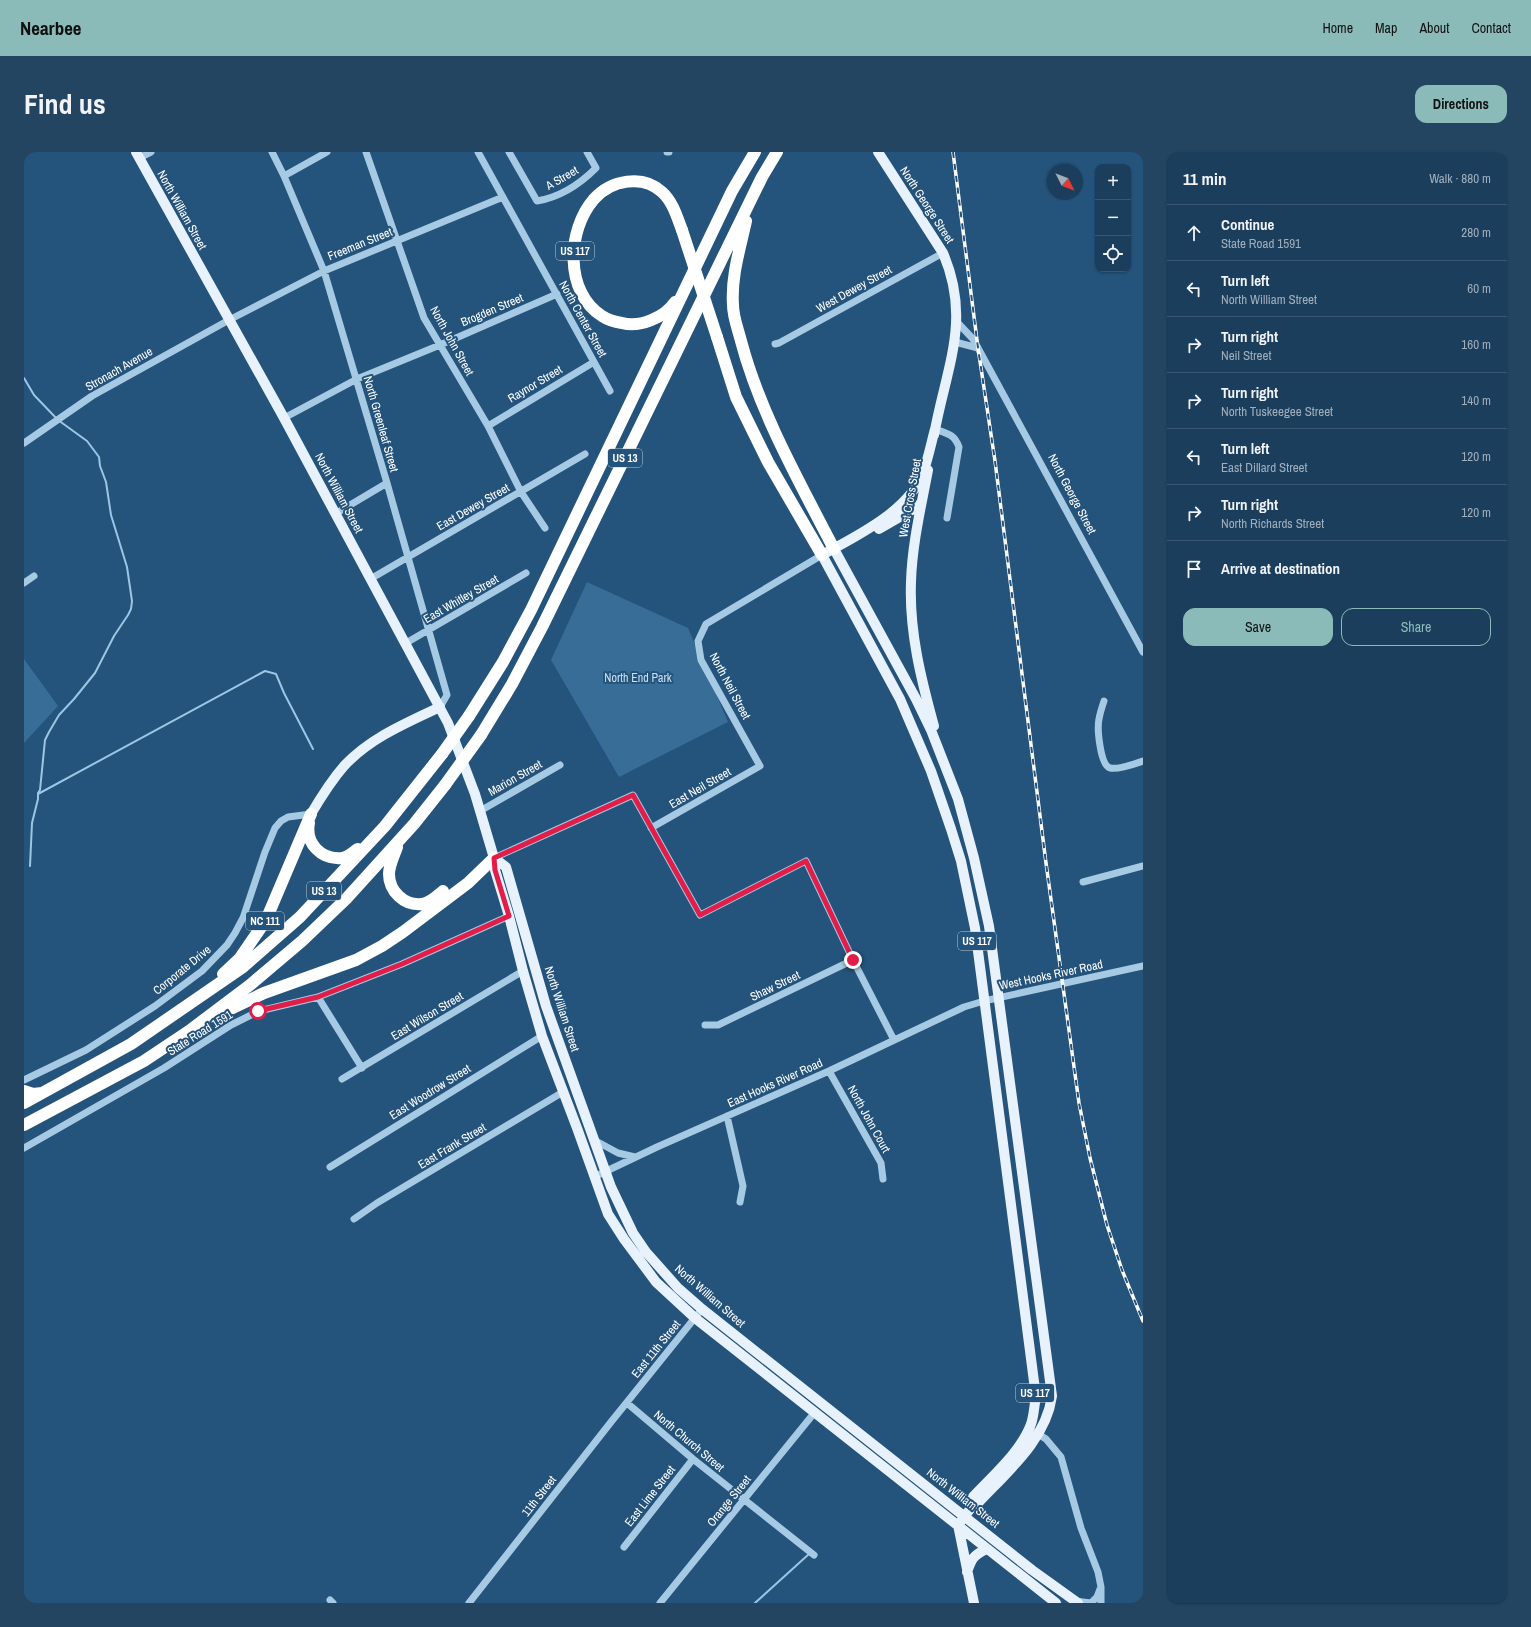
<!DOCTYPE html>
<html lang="en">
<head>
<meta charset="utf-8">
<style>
	body { margin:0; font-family:"Archivo Narrow",sans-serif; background:#244562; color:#f1f3f6 }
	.controls { position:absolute; right:12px; top:12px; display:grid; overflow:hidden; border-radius:8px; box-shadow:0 1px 3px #0004 }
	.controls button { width:36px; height:36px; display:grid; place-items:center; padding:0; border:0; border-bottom:1px solid #395772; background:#1b3e5c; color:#f1f3f6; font:20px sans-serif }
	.compass { position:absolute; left:1023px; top:12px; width:36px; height:36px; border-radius:50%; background:#1b3e5c; box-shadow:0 1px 3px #0004; rotate:132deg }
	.stop { position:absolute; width:12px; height:12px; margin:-9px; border:3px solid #e11d48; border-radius:50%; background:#fff }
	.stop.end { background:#e11d48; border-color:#fff; box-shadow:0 1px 4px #0008 }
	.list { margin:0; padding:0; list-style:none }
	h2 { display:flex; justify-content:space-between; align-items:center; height:52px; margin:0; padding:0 16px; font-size:17px }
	h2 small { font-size:13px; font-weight:400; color:#a0aebb }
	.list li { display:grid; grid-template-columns:26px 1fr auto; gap:12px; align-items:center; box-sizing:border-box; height:56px; padding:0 16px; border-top:1px solid #395772 }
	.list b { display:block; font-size:15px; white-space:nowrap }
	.list p { margin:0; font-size:13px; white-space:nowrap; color:#a0aebb }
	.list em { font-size:13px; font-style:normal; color:#a0aebb }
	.actions { display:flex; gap:8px; padding:12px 16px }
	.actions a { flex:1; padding:9px 0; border:1px solid #8bbbb9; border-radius:12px; text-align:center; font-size:14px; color:#8bbbb9 }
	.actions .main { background:#8bbbb9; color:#111 }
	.icon { flex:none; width:22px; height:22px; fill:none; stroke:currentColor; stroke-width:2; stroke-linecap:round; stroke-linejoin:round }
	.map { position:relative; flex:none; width:1119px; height:1451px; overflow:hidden; border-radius:12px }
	header { display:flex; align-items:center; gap:24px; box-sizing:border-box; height:56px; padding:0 20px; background:#8bbbb9; color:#111 }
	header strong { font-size:19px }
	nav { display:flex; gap:22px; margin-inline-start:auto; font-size:14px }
	.intro { display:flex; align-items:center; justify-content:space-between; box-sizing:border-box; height:96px; padding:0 24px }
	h1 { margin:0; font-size:28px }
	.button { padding:10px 18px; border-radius:12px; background:#8bbbb9; color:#111; font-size:14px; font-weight:700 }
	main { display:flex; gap:24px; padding:0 24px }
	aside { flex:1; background:#1b3e5c; border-radius:12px; box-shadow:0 1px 3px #0004 }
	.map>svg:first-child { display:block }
</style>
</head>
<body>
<header>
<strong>Nearbee</strong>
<nav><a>Home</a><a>Map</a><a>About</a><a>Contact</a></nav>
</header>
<div class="intro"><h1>Find us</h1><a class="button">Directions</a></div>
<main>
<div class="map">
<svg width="1119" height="1451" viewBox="0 0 1119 1451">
	<rect width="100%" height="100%" fill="#24537b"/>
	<path fill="#386d98" d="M563,430L664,476L704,570L595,625L527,508Z
		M0,507L34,554L0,591Z"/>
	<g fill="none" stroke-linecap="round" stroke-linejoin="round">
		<path stroke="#9cc6e5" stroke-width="2" d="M0,226L10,243L34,268L63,289L75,305L76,314L82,330L87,363L103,415L108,449L107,457L104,463L90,484L71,521L50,547L35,563L25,580L21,588L16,638L14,641V647L8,671L6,714
			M14,642L241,519L252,522L260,541L289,597
			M731,1451L785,1402"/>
		<path stroke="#a7cae4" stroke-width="7" d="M248,0L260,24L300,119L363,331L423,543L416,555
			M342,0L400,166L464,274L497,340L521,376
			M454,0L586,239
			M485,0L513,49C537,45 555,33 572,16L563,0
			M643,0H645
			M115,6L127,0
			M260,24L303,0
			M933,170L949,187L954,196L1119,500
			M931,190L954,196
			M751,192L755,191L919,101
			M260,266L333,227L416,193L533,142
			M464,274L570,210
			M911,277C924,282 930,282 935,295L923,366
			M0,291L68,244L205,168L300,119L479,45
			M311,362L363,331
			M348,426L561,302
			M0,431L10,424
			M382,491L502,421
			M1080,549C1078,555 1076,561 1075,567C1073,576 1076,613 1086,616C1095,618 1110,612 1119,609
			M456,659L536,613
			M627,676L736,614L677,508L674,489L682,472L798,403
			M470,706L609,643L676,763L782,709L829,808L870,888
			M1059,730L1119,714
			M294,845L338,916
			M681,873H694L829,808
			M805,919L857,1011L859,1027
			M318,927L499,819
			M0,928L62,898L131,854L178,819L203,793L211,781L219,766L241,700L251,676L257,669L264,665L287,662
			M703,964L719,1034L716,1050
			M570,988L594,1001L611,1005
			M0,996L140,916L207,873L235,859L294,845L378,812L485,764
			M306,1015L518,884
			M570,1025L633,995L805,919L940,855L960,849L1119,814
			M330,1067L353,1051L539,940
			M603,1251L669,1307L790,1403
			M1011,1280L1022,1287L1037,1305L1057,1376L1074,1420L1077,1435V1451
			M600,1395L669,1307
			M306,1448L309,1451
			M1051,1449L1067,1451L1073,1445L1076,1437
			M445,1451L587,1270L678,1157
			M636,1451L791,1260"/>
		<path stroke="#e7f2fc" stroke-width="10" d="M112,0L260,266L424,571L451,642L470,706L471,718L485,764L499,819L518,884L553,976L584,1062L600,1087L632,1130L671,1166L1032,1451
			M854,0L919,101C948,168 922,216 910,283
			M911,277C907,292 904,307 899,321C885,359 831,385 798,403L876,547L907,619L927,677L937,709L951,776L1012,1245C1010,1254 1010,1264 1007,1272C997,1300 967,1325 947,1347V1356
			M904,318C897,355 888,393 887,430C885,479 897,527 910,574
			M855,377L895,354L898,349
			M810,397L892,547L907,578L934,647L950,706L965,774L1028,1244C1022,1288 983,1320 954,1351L947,1356L934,1373
			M287,662C297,645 307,629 320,614C346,586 382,571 416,555
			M470,706L482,715L522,854L587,1035L609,1081L622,1100L654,1136L678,1157L1008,1418L1054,1451
			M934,1373L950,1451
			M943,1420C948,1406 949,1404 962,1397"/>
		<path stroke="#fff" stroke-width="12" d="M722,69C716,97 707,124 709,153C709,165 714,177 717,189C736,261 776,331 810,397
			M651,150C641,165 616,176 598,171C591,170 584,168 578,164C540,140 543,78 570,47C587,28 619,22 638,40C649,50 653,65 658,78
			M693,185L712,245L744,310L798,403
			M445,564L479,510L507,458L708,39L731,0
			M457,583L488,532L518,475L738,25L753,0
			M285,671C281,691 297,708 318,706C324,705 329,700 334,697
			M373,695C370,704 365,713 365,722C365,739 380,754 398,752C406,751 413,744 419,739
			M199,822L216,806L242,768L287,662
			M196,862L240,841L332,808L358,794L379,780L444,731L470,706
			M0,939L9,942L18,941
			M0,951L107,892L219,815L276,765L361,674L418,602
			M0,973L120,909L165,879L226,833L278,789L322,747L390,672L421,633"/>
		<g stroke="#fff" stroke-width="3.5">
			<path id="rail" d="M929,0L954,196L971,309L1022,711L1055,951L1066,1006L1083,1073L1098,1118L1119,1169"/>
		</g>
		<use href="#rail" stroke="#24537b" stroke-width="2" stroke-dasharray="6" stroke-linecap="butt"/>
		<path stroke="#fff" stroke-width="12" d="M658,78L693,185
			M418,602L445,564
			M421,633L457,583"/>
	</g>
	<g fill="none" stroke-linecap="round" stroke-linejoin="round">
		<path stroke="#e11d48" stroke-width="5" d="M234,859L294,845L378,812L485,764L471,718L470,706L609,643L676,763L782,709L829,808"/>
	</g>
	<g text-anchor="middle" stroke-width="4" stroke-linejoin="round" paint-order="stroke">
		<g fill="#24537b" stroke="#bdcbd7" stroke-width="1">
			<rect x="532" y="90" width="38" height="18" rx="3"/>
			<rect x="584" y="297" width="34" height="18" rx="3"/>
			<rect x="283" y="730" width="34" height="18" rx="3"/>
			<rect x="222" y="760" width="38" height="18" rx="3"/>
			<rect x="934" y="780" width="38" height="18" rx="3"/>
			<rect x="992" y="1232" width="38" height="18" rx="3"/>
		</g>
		<g font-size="11" font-weight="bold" fill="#fff">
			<text x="551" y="103">US 117</text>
			<text x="601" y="310">US 13</text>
			<text x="300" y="743">US 13</text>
			<text x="241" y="773">NC 111</text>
			<text x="953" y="793">US 117</text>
			<text x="1011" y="1245">US 117</text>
		</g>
		<g font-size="12" fill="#fff" stroke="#24537b">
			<text transform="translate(538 26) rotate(-30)" y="4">A Street</text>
			<text transform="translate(903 53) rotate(57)" y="4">North George Street</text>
			<text transform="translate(158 58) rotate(61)" y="4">North William Street</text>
			<text transform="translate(336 92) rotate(-22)" y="4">Freeman Street</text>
			<text transform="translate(830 137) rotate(-29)" y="4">West Dewey Street</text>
			<text transform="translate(468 158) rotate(-23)" y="4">Brogden Street</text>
			<text transform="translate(559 167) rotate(61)" y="4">North Center Street</text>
			<text transform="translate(428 189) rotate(61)" y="4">North John Street</text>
			<text transform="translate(95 217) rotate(-30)" y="4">Stronach Avenue</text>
			<text transform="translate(511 232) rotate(-31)" y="4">Raynor Street</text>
			<text transform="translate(357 272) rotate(74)" y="4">North Greenleaf Street</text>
			<text transform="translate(315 341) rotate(62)" y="4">North William Street</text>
			<text transform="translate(1048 342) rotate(62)" y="4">North George Street</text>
			<text transform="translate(886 346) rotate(-80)" y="4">West Cross Street</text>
			<text transform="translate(449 355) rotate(-30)" y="4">East Dewey Street</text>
			<text transform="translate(437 447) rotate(-30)" y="4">East Whitley Street</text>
			<text transform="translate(706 534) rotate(62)" y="4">North Neil Street</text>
			<text transform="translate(491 626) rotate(-30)" y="4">Marion Street</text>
			<text transform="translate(676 636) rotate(-30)" y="4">East Neil Street</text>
			<text transform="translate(158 818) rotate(-39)" y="4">Corporate Drive</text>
			<text transform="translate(1027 823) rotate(-12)" y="4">West Hooks River Road</text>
			<text transform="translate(751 834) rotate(-26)" y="4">Shaw Street</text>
			<text transform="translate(538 857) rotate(72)" y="4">North William Street</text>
			<text transform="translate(403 864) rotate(-31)" y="4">East Wilson Street</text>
			<text transform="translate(176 881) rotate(-32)" y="4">State Road 1591</text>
			<text transform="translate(751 931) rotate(-24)" y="4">East Hooks River Road</text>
			<text transform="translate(406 940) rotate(-32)" y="4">East Woodrow Street</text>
			<text transform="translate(845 967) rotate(61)" y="4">North John Court</text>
			<text transform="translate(428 994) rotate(-31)" y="4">East Frank Street</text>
			<text transform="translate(686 1144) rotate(41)" y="4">North William Street</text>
			<text transform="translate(632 1197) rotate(-51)" y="4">East 11th Street</text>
			<text transform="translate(665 1289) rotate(40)" y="4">North Church Street</text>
			<text transform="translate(515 1344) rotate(-52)" y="4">11th Street</text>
			<text transform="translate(626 1344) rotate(-52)" y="4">East Lime Street</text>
			<text transform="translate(939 1346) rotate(38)" y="4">North William Street</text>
			<text transform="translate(705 1349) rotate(-51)" y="4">Orange Street</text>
		</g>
		<g font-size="12" fill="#cae2f4" stroke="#24537b">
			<text x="614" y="530">North End Park</text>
		</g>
	</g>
</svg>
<div class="controls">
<button>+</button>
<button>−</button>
<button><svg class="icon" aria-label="locate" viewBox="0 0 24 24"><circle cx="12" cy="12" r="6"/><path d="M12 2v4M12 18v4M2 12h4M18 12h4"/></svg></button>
</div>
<svg class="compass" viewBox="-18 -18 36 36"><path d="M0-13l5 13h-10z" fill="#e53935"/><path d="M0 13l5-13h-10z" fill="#a0aebb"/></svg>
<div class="stop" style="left:234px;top:859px"></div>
<div class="stop end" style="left:829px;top:808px"></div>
</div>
<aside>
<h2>11 min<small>Walk · 880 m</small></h2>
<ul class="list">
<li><svg class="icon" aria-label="ahead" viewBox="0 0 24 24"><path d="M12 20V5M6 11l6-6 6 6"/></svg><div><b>Continue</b><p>State Road 1591</p></div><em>280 m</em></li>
<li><svg class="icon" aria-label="left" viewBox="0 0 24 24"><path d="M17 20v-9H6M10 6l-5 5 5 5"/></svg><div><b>Turn left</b><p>North William Street</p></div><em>60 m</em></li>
<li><svg class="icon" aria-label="right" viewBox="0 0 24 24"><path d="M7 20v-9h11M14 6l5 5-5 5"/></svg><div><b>Turn right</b><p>Neil Street</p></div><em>160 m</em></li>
<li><svg class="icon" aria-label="right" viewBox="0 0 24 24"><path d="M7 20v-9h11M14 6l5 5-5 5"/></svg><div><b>Turn right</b><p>North Tuskeegee Street</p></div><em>140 m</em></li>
<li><svg class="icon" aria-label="left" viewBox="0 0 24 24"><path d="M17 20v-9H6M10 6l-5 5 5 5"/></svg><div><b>Turn left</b><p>East Dillard Street</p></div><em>120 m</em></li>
<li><svg class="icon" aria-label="right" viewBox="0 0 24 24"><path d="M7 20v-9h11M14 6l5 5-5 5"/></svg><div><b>Turn right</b><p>North Richards Street</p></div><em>120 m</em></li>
<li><svg class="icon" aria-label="arrive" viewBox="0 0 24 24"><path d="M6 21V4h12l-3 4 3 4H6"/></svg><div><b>Arrive at destination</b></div></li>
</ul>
<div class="actions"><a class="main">Save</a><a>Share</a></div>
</aside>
</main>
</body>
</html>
